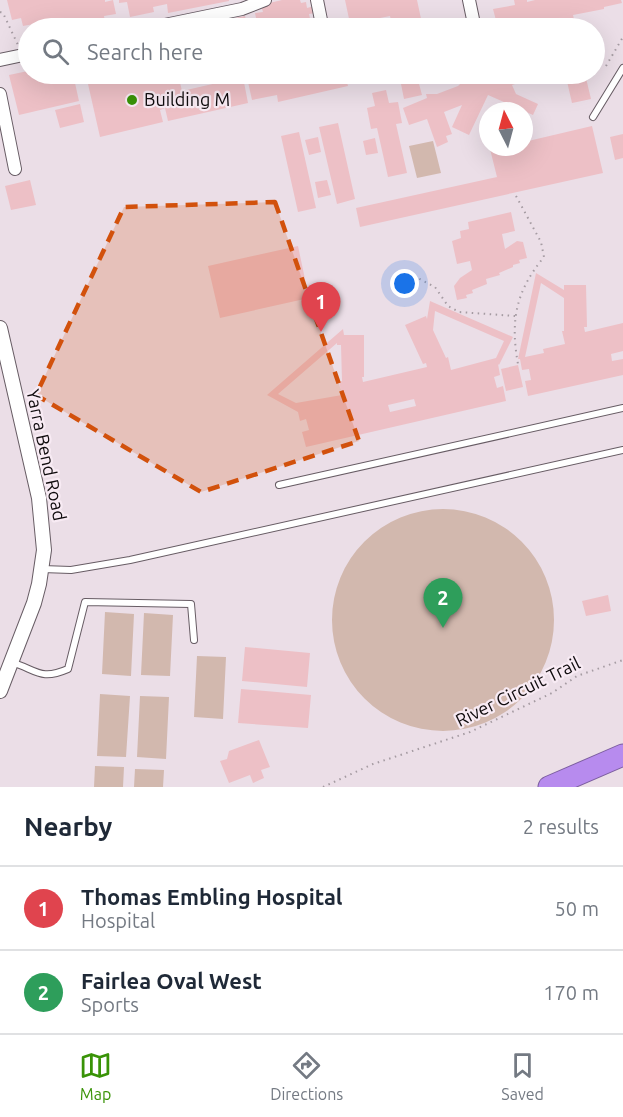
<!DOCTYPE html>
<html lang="en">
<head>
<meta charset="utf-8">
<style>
	body { margin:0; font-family:Ubuntu,sans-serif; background:#f2f2f3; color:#1f2937 }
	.compass { position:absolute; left:479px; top:102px; width:54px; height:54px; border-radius:50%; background:#fff; box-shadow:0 6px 24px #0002; rotate:354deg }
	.you { position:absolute; left:405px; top:284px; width:21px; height:21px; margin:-15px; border:4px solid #fff; border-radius:50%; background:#1a73e8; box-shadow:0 0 0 9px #1a73e833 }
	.badge { display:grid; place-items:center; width:39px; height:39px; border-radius:50%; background:#399307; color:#fff; font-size:20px; font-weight:700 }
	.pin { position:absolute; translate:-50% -50px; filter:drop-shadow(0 2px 3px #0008) }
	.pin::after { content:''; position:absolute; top:32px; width:21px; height:18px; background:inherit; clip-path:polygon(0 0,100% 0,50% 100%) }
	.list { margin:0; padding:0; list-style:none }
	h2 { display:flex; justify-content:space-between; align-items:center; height:78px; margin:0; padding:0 24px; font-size:26px }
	h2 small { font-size:20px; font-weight:400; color:#747a83 }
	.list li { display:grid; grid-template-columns:39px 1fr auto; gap:18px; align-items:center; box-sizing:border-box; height:84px; padding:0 24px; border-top:2px solid #e0e1e3 }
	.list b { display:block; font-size:22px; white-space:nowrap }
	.list p { margin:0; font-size:20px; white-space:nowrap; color:#747a83 }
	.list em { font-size:20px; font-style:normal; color:#747a83 }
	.icon { flex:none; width:33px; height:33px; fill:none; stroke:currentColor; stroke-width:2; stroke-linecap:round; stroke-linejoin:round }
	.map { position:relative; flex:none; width:623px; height:787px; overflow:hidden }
	.search { position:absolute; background:#fff; box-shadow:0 6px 24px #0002; left:18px; right:18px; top:18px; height:66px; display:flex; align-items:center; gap:15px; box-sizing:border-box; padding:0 21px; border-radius:33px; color:#747a83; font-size:22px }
	.sheet { height:246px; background:#fff }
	nav { display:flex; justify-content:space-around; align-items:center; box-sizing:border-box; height:84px; border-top:2px solid #e0e1e3; background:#fff; font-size:16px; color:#747a83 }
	nav a { display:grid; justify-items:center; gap:3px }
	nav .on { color:#399307 }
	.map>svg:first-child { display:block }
</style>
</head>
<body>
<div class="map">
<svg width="623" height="787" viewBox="0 0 623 787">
	<rect width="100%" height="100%" fill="#ebdee7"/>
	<path fill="#d2b8ae" d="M433,141L441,173L417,178L409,146Z
		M332 620a111 111 0 1 1 222 0a111 111 0 1 1-222 0Z
		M105,612L134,614L131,676L102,674Z
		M144,613L173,615L170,676L141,675Z
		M197,656L226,657L223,719L194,717Z
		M100,694L130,696L126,757L97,756Z
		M140,696L169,697L166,759L137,757Z
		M95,766L124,767L123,787H94Z
		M135,769L164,770L163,787H134Z"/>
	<path fill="#edc0c6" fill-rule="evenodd" d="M7,0H105V2L113,0L116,14L104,16L106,27L101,28H73L72,26L47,28L45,22L23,26L21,18L12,20Z
		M119,0H229V1L168,13L167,4L153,7L154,12L130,17L127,2L119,3Z
		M282,0H300L301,3L306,2L307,8L314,6L316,13L309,14L312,28H258L255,13L263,12L261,5Z
		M345,0H417L423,28H393L390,16L380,18L383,28H351Z
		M514,0H527V2L535,0H621L622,3L604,7V9L573,15L576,28H554L552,19L520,28H498L493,9L515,5Z
		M245,16L246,20L252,18L254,28H232L230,19Z
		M28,71V74H73L79,101L19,115L9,75Z
		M135,74H178L182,91L243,77L248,103L168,121L165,108L160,110L163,122L100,137L88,84Z
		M266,74H345L348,86L278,102L277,95L252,100L248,82L254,81L253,76Z
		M353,74H403L355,83Z
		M491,74H521L524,81L512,85L516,94L538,104L533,115L488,95L469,135L452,127L462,105L444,112L452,134L446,136L448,142L437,147L427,119L409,125L403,108L427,98L426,94H437L458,86L467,77L469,82Z
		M560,74H585L591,99L572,103L566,77L561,78Z
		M418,80L422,95L404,99L401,84Z
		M386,90L389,103L398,102L402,123L396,124L407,173L388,177L377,128L371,129L367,108L375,106L372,93Z
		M80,104L84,122L60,128L55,110Z
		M338,123L355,199L337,204L319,127Z
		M592,126L603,173L360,227L356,208L497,177L490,149L524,147V142Z
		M299,132L316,208L298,212L281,136Z
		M623,134V158L615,160L610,137Z
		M318,137L321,152L309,155L305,140Z
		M375,138L378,153L366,155L363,141Z
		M30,180L36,205L11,210L5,186Z
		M327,180L331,195L318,198L315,182Z
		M511,212L515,231L502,234L505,249L517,241L523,242L527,258L519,260L520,263L513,265V267L499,273L500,275L486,279L487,284L472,290L473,293L466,295L467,298L457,300L454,286L460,278L472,270L470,261L457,264L452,241L461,238L460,231L469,229L468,222Z
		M298,246L309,298L220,318L208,266Z
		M536,273L564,290V285H586L587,327H584L585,332L623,323V351L611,354L612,361L623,359V375L528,396L525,381L531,380L529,369L522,370L520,359H518ZM541,283L564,298V331H562L565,344L543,349L544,353L525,357Z
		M430,301L513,337L499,365L498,364L500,375L494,377L497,388L503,386L506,401L306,447L302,432L309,430L306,419L300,421L298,412L267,395L343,329L344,335H364V377H362L363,382L427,367L426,363L423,364L405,325L426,316L427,319ZM435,311L504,341L496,358L451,370L448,357L446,358L433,330ZM337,343V345H341L342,381L339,382L342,395L296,403L278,394ZM414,399L416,406L390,412L388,405Z
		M518,365L523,387L506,391L501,369Z
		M608,595L611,611L586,616L582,601Z
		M245,647L310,653L307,687L242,681Z
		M241,689L311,695L308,728L238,723Z
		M259,740L270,767L261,770L264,778L253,783L250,775L229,783L220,761L227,759L229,751Z"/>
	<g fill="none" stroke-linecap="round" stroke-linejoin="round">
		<g stroke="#675c64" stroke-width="8">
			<path id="service" d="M593,117L623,68
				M279,485L623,408
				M42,569L71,570L130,560L623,450
				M11,662C37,670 40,681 68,669L85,602L191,604L194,640"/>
		</g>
		<g stroke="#675c64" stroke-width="14">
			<path id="minor" d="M317,0L321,20
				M469,0L474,24
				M150,28L242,9L265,0
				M0,60L28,54
				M0,94L15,169"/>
		</g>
		<g stroke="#675c64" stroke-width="16">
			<path id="tertiary" d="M0,328L39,498L44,550L39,584L34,603L0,691"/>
		</g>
		<g stroke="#7c5e9f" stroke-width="23">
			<path id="motorway" d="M549,787L623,755"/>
		</g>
		<path stroke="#a59ba2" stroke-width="2" stroke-dasharray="1.5 4.5" stroke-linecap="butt" d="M0,12L3,13L18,45
			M606,66L623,37
			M516,196L541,242L544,257C516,291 510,320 518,364
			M414,276L435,287L448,306L459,312L515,316
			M323,787L373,764L470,732L552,693L577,676L623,660"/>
		<use href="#service" stroke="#fff" stroke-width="6"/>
		<use href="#minor" stroke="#fff" stroke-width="12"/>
		<use href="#tertiary" stroke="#fff" stroke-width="14"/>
		<use href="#motorway" stroke="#b78bee" stroke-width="21"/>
	</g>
	<path fill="#d2510c" fill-opacity="0.2" stroke="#d2510c" stroke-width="4.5" stroke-dasharray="12 8" stroke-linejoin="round" d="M275,202L359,441L201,492L36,395L124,207Z"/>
	<circle fill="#399307" stroke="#f8ebf4" stroke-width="2" cx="132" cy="100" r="6"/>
	<g text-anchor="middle" stroke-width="4.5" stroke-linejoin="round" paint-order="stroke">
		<g font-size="18" fill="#0f0b0d" stroke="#f8ebf4" text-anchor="start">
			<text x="144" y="106">Building M</text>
		</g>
		<g font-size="18" fill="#0f0b0d" stroke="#f8ebf4">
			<text transform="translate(46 455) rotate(78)" y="6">Yarra Bend Road</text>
			<text transform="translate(518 692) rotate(-26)" y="6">River Circuit Trail</text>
		</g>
	</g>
</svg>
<svg class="compass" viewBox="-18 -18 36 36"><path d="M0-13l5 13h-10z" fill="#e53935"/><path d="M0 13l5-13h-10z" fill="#747a83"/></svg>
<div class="you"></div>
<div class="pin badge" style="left:321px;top:332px;background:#e0444e">1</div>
<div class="pin badge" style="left:443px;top:628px;background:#2e9e5b">2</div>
<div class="search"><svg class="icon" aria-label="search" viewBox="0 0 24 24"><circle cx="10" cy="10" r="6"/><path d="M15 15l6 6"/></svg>Search here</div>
</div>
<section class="sheet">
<h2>Nearby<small>2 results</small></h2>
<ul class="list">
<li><span class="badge" style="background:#e0444e">1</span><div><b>Thomas Embling Hospital</b><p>Hospital</p></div><em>50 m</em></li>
<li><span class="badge" style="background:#2e9e5b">2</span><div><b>Fairlea Oval West</b><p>Sports</p></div><em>170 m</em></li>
</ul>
</section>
<nav>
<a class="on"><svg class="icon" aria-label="map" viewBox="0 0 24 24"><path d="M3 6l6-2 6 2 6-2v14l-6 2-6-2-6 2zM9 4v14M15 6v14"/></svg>Map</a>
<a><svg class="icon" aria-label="directions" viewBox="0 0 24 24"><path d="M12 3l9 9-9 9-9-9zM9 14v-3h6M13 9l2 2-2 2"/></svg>Directions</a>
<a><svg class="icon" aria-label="saved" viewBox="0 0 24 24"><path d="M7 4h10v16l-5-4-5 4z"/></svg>Saved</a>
</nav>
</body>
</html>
